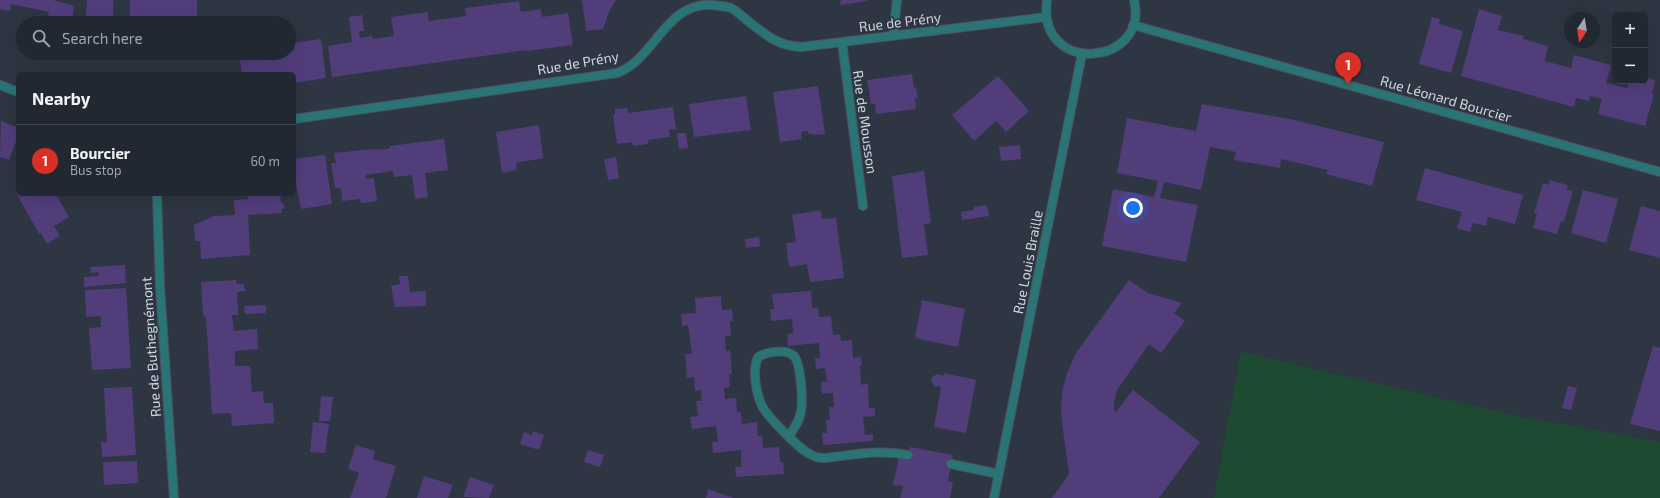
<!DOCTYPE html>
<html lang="en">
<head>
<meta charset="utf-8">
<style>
	body { margin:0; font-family:"Exo 2",sans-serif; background:#2a303a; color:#f1f3f6 }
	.controls { position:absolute; right:12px; top:12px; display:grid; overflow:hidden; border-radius:6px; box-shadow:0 4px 16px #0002 }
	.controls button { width:36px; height:36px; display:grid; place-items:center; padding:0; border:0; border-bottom:1px solid #3f444d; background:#222832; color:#f1f3f6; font:20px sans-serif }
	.compass { position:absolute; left:1564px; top:12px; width:36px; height:36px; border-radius:50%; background:#222832; box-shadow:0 4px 16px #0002; rotate:192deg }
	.you { position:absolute; left:1133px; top:208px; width:14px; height:14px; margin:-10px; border:3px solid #fff; border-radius:50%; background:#1a73e8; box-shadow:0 0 0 6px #1a73e833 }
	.badge { display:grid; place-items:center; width:26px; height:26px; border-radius:50%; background:#d93025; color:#fff; font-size:13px; font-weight:700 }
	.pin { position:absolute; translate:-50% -33px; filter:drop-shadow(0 1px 2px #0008) }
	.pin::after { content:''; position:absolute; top:21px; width:14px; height:12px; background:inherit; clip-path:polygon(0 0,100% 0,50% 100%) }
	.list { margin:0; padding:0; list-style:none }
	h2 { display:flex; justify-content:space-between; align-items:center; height:52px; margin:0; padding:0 16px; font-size:17px }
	h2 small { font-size:13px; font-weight:400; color:#a2a6ac }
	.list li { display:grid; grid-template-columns:26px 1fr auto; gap:12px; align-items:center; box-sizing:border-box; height:72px; padding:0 16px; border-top:1px solid #3f444d }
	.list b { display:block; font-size:15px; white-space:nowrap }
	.list p { margin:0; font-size:13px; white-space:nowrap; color:#a2a6ac }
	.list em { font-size:13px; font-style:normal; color:#a2a6ac }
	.icon { flex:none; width:22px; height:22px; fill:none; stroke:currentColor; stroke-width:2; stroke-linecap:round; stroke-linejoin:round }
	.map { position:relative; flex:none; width:1660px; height:498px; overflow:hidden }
	.search { position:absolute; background:#222832; box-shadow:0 4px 16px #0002; left:16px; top:16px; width:280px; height:44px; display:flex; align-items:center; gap:10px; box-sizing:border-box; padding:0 14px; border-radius:22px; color:#a2a6ac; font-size:15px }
	.panel { position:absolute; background:#222832; box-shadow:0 4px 16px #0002; left:16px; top:72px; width:280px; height:124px; border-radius:6px }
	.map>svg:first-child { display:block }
</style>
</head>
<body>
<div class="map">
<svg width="1660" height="498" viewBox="0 0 1660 498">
	<rect width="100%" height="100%" fill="#2d3642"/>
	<path fill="#1d4b32" d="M1241,352L1521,417L1660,442V498H1214Z"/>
	<path fill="#523d7b" d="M0,0H53L74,6L72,23H46L49,12L11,4L10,11L0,9Z
		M87,0H113V23H85Z
		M130,0H197V23H130Z
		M582,0H616L609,12L603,29L586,31Z
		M841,0H867V1L840,5Z
		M519,1L521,12L541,9L542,17L568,13L573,45L527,51L526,50L332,77L328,46L352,42L349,17L362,15L364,31H359L360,38L372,36L373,39L394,36L391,17L428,12L429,21L466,16L465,8Z
		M1479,9L1502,16L1498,30L1524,36L1523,39L1548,46L1545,61L1571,68L1574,55L1611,65L1606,83L1627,88L1629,81H1645V77L1655,80L1652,94H1654L1645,126L1598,114L1602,99L1590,96L1589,101L1576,98L1574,107L1461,76Z
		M1432,17L1440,19L1439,24L1463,31L1451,73L1419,64Z
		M321,39L326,78L294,83V74H242L239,53H268V54L289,53V51L295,50L293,43Z
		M912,74L914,88H916L918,98H915L916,109L876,114L875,104H871L867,80Z
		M998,76L1029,111L1006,132L996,121L974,141L952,115Z
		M818,86L825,134L814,135L813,134H808V131L801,132L802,139L780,142L773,92Z
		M746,96L751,130L694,137L689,104Z
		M1202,104L1290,119L1384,142L1372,186L1326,174L1328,170L1281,159L1280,168L1234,160L1236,152L1210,147L1201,190L1164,182L1160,198L1198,205L1186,262L1102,246L1113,189L1154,197L1158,181L1117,173L1127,118L1196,131Z
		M673,107L676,129L669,130L670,137L648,140V144L633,146L632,142L617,144L613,115H615V109L627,108L628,113Z
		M1,121L18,128V136L9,160L0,157Z
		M539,125L543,158L516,163L517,170L502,173L496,132Z
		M678,133H686L688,148L679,149L677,136Z
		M444,139L448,170L425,173L428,197L415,199L412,175L394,177L393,171L366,175V179L374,178L377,201L361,203L360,199L342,201L341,188H335L331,163H336L334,153L373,149V150L386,149L390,148V146Z
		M1020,145L1021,159L1001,161L999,147Z
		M325,155L332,204L301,209L294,174V159Z
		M616,157L619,178L608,180L604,159Z
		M1425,168L1523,195L1515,224L1488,217L1486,226L1473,223L1470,232L1457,228L1462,212L1416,200Z
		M924,171L931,223L924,224L928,255L902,258L892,176Z
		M1549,180L1568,185L1567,190L1573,191L1564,221H1561L1557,234L1533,228L1537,214L1534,213L1543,183L1549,185Z
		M18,190V194H56L69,217L54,226L60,236L47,244L41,233L39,234L15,191Z
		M1583,190L1618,199L1606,243L1571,233Z
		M248,194H280L281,203L284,204L285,208L281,209L282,213L248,215L250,255L201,259L200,241H195L194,225L214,216L235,215L234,200L248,199Z
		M987,205L989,216L962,220L961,212L974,210V207Z
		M1641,206L1660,211V258L1629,250Z
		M821,210L822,219L836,218L844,278L810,282L807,264L789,267L786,243L796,242L792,215Z
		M759,237L760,246L746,248L745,239Z
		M125,265L126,283L84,287V277L99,276L98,272L91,273L90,267Z
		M399,276H408L410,292L426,291V306L395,307L391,286L400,284Z
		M236,280L237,284H244L245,291L237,292L238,315H232L234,331L257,329L258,349L235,351V366H250L252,392L263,391L264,403H273L274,423L232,426L231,413L212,414L206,317L203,316L201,282Z
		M1129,280L1148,293L1182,303L1174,313L1185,321L1161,353L1149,344L1117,390L1114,404L1115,413L1133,390L1200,442L1159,498H1052L1069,474L1061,415L1062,392L1067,373L1076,353Z
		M126,288L131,368L92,370L89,328L101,327V316L86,317L85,290Z
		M811,291L812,308H818L819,317L831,316L833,335L840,334L841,341L852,340L853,358L861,357L862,365L860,366L861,385L868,383L869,408H875V416L863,417L865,435L873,434V441L823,445L822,433H827L826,420H830L829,407H834L833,393L822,394L821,382H827L825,368L816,369L815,358H820L819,343L788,346L787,334L793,333L792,319L771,321L770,309H774L772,294Z
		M721,296L722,310L732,309L733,321H730L731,336H725L726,351L730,350L732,374H729L730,387L724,388L725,399L736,398L737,412H741L742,424L757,422L758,436H762L763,448L779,447L780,462H783L784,474L736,477L735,467H741V450L713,453L712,442H718L716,426L692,429L690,417L698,416L696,401H702L701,390L695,391L694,377L687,378L685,354H692L690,339L688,325L682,326L681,314L696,313L695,298Z
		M922,300L965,309L958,347L915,338Z
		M266,305V313L245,314L244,306Z
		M1653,346L1660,348V431L1630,424Z
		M944,373L976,380L966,433L934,427L941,387L934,386L931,381L932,377L937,374L943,376Z
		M1568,386L1577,388L1571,410L1562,408Z
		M132,387L136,455L102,457L101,442H107L104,388Z
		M321,396L333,397L330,421H319Z
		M313,422L329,424L325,453L310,452Z
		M533,431L544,435L539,450L520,444L524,432L532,435Z
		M356,445L375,451L373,459L396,466L386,498H350L359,473L348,469Z
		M910,447L953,455L948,481L953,482L950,498H900L903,486L893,485L899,457L907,459Z
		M588,450L604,455L600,467L584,462Z
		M137,461L138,483L104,485L103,462Z
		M424,476L453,485L448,498H417Z
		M470,477L494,485L489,498L463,497Z
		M708,489L722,494L734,498H706Z"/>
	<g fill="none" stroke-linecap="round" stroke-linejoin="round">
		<g stroke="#4a535e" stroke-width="10">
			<path id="lane" d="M789,436C794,428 800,421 801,411C803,400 801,364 794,356C786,348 767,352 758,357C752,370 756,393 762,406C767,416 799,449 810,454C814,457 819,458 825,458C853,455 880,449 908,455
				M951,464L999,474"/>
		</g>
		<g stroke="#4a535e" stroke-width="10">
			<path id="street" d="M1047,0C1036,76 1150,67 1134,0
				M1133,25L1660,172
				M893,36L897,0
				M842,42L863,206
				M0,85L18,92
				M294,119L617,73C655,59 666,1 713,5C719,6 725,6 731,8C737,11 743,17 748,21C766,35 778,46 801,47L1046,17
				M157,194L160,286L174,498
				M994,498L1082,54"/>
		</g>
		<use href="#lane" stroke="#297575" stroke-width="8"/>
		<use href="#street" stroke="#297575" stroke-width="8"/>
	</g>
	<g text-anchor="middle" stroke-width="3.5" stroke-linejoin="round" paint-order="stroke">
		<g font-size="14" fill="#d0d6de" stroke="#2d3642">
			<text transform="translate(900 22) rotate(-7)" y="5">Rue de Prény</text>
			<text transform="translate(578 63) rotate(-10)" y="5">Rue de Prény</text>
			<text transform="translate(1446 99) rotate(16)" y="5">Rue Léonard Bourcier</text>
			<text transform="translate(865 122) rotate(82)" y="5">Rue de Mousson</text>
			<text transform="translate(1028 262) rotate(-79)" y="5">Rue Louis Braille</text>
			<text transform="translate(151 347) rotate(-94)" y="5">Rue de Buthegnémont</text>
		</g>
	</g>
</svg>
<div class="controls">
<button>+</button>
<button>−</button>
</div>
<svg class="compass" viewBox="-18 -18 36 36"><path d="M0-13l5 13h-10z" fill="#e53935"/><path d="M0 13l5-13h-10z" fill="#a2a6ac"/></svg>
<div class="you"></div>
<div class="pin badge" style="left:1348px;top:85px">1</div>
<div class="search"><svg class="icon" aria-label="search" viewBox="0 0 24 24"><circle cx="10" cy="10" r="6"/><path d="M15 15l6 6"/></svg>Search here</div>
<section class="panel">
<h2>Nearby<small></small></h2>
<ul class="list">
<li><span class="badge">1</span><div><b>Bourcier</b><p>Bus stop</p></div><em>60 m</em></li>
</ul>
</section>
</div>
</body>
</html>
